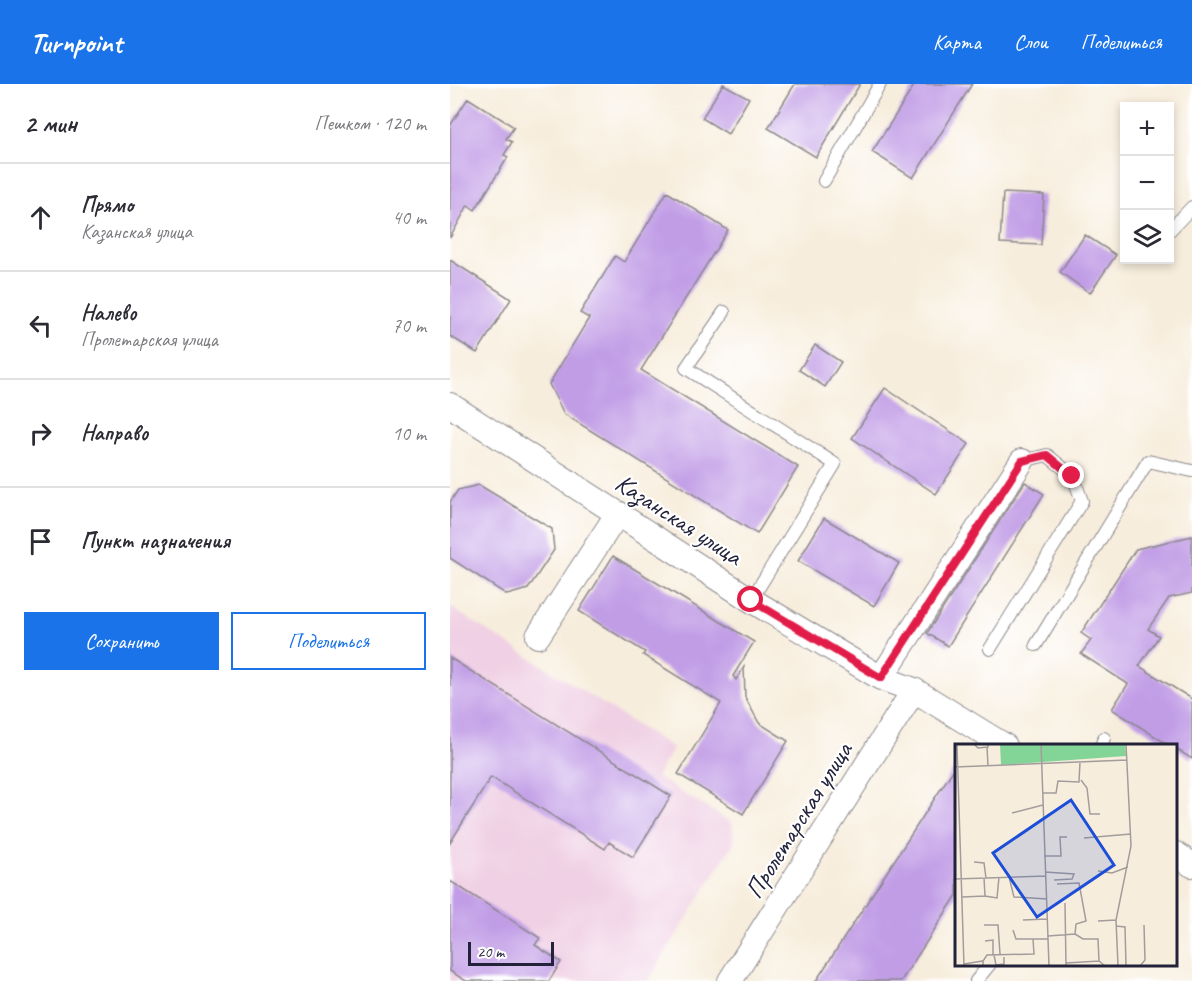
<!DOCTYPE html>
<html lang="ru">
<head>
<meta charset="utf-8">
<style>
	body { margin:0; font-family:Caveat,sans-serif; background:#f7f7f7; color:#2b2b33 }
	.controls { position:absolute; right:18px; top:18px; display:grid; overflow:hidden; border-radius:0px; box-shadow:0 3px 9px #0003 }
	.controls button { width:54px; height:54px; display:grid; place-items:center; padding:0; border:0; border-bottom:2px solid #e1e1e2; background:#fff; color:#2b2b33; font:30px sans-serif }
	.scale { position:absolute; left:18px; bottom:15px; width:86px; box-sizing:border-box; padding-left:6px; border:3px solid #22223b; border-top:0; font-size:16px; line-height:21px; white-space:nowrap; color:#22223b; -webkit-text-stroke:4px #fff; paint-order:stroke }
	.stop { position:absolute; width:18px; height:18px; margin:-14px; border:4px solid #e11d48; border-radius:50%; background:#fff }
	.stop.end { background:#e11d48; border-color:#fff; box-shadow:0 2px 6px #0008 }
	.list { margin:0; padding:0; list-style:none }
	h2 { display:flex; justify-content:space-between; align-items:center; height:78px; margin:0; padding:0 24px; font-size:26px }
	h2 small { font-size:20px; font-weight:400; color:#7c7c81 }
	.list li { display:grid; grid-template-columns:39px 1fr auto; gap:18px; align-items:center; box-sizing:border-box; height:108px; padding:0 24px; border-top:2px solid #e1e1e2 }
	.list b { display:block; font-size:22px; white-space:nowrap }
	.list p { margin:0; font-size:20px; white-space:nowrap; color:#7c7c81 }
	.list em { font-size:20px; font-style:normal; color:#7c7c81 }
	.actions { display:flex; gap:12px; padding:18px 24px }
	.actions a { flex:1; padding:14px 0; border:2px solid #1a73e8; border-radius:0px; text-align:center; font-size:21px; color:#1a73e8 }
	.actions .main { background:#1a73e8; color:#fff }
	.icon { flex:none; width:33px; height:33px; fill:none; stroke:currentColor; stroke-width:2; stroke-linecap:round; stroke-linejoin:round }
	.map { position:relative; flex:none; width:742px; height:897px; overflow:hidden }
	header { display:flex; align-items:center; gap:36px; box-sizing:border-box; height:84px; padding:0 30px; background:#1a73e8; color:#fff }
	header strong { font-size:28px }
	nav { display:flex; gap:33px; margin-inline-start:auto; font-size:21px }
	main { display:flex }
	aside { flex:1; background:#fff }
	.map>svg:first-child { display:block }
</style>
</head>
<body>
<header>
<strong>Turnpoint</strong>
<nav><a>Карта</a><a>Слои</a><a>Поделиться</a></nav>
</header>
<main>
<aside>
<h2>2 мин<small>Пешком · 120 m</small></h2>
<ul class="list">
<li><svg class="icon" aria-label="ahead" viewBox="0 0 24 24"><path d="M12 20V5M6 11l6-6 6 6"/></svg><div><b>Прямо</b><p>Казанская улица</p></div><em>40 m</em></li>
<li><svg class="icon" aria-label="left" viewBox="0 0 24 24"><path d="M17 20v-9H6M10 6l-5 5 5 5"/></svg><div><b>Налево</b><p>Пролетарская улица</p></div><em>70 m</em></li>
<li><svg class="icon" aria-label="right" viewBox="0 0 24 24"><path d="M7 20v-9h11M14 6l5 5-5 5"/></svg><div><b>Направо</b></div><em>10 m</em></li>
<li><svg class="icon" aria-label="arrive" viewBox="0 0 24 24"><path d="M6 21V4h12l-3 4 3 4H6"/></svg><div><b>Пункт назначения</b></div></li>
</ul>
<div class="actions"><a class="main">Сохранить</a><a>Поделиться</a></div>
</aside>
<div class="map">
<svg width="742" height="897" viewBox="0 0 742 897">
	<rect width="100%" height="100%" fill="#fff"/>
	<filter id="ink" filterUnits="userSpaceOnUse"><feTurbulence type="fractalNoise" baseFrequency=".0167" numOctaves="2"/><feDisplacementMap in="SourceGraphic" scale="12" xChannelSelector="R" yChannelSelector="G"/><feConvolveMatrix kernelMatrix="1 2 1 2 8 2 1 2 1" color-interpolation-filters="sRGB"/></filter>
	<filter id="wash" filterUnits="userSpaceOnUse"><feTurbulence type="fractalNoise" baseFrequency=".008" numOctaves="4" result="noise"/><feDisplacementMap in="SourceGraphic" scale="24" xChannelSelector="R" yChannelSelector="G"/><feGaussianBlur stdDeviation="1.35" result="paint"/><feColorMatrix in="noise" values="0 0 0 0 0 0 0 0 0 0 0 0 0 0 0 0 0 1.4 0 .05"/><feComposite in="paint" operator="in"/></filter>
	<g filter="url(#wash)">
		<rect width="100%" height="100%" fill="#f7eddc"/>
		<path fill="#f0d0e4" d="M0,523L223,664L206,693L282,739L284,758L198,897H0Z"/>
		<g id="blocks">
			<path fill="#c19de6" d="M273,0L299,14L278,50L252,34Z
				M345,0H410L366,73L318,44Z
				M465,0H522L463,94L422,68Z
				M18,14L64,43L56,55L62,58L54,71L58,73L25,126L18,121L0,154V42Z
				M217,108L278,146L191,286L348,383L307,450L114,330L99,300L139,234L130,229L165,172L174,178Z
				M553,109L594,111L591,161L550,159Z
				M635,151L666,171L640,209L610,188Z
				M0,176L61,215L27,269L0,252Z
				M365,261L391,278L375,303L349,286Z
				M435,304L519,360L486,410L402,354Z
				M575,398L594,410L498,562L477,549Z
				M29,401L102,445L104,466L78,505L57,511L0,474V418L8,406Z
				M374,434L449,479L424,522L348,477Z
				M742,452V509L719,514L698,545L709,552L689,582L742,615V675L726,665V662H720L662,625L678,600L631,570L641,556L631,549L686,465Z
				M163,472L304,558L283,592L286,596L294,583L295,613L309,639L338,657L293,730L228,690L271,619L193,571L195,568L129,527Z
				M0,574L221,712L183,773L159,758L155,765L41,693L0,759Z
				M507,680V811L451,897H366Z
				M0,797L90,854L85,861L111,878L99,897H16L0,887Z"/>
		</g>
	</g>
	<g filter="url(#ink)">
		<use href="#blocks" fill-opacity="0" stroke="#8c888c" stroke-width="1.5"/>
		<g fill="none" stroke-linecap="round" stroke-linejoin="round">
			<g stroke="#8c888c" stroke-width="14">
				<path id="lane" d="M374,97L430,0
					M720,146L742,123
					M274,228L236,284L385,380L301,516
					M586,561L698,377L742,387
					M540,565L632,417L623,392L597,371L572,377
					M651,662L654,654
					M526,897L540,880"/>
			</g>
			<g stroke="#8c888c" stroke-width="26">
				<path id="street" d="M0,321L301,516L431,594L464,606L555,662
					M88,552L168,429
					M431,594L572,377
					M726,770L742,781
					M280,897L464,606"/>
			</g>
			<use href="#lane" stroke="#fff" stroke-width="12"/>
			<use href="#street" stroke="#fff" stroke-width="24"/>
		</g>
	</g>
	<g fill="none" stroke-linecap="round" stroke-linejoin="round" filter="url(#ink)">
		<path stroke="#e11d48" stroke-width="8" d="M301,516L431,594L572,377L597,371L622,392"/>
	</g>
	<g text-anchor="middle" stroke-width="4.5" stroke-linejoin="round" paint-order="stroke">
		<g font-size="26" fill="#22223b" stroke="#fff">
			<text transform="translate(229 435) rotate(33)" y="9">Казанская улица</text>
			<text transform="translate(348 736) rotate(-58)" y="9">Пролетарская улица</text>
		</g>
	</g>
	<g transform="translate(505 660)">
		<rect width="222" height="222" fill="#f7eddc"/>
		<path d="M45,0H170L171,12L46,21Z" fill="#83d597"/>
		<path fill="none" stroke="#a29c9c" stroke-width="1.5" d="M2,0L9,222M19,0L23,4L33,3V0M86,0L94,222M32,3L33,22M0,23L172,16M126,36L132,44L135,70H145M88,49H101L103,37L124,38L125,18M57,69L88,61M129,94L176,90M89,112H106L105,93H112M19,118L29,119L31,134M143,127L157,129L173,123M90,128L119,130L117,135L99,136M54,133L59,153L92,155M29,134L30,152L42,154L44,133M0,135L91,132M7,153L30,152M110,159L111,222M68,176L92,175M143,177L161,176M29,181H43L45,210M161,182L170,183L171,222M58,186L61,195H93M120,190L128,195H143L144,217M93,192L120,190L121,180L131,177L124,139L102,140M30,197L38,196V211M39,211L41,221L49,220V213M28,217L32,211L79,210L78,195M111,219L144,217L150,222M9,220L28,217V222M163,222L161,176L176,102L171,0M185,222L190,216L189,181"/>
		<path fill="#1d4ed8" fill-opacity="0.15" stroke="#1d4ed8" stroke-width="3" d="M116,56L159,121L82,173L38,109Z"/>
		<rect width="222" height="222" fill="none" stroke="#22223b" stroke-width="3"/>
	</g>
</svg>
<div class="controls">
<button>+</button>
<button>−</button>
<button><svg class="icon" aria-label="layers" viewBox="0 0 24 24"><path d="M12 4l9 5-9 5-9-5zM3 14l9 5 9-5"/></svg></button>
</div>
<div class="scale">20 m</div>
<div class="stop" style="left:301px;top:516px"></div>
<div class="stop end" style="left:622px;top:392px"></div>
</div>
</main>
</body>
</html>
